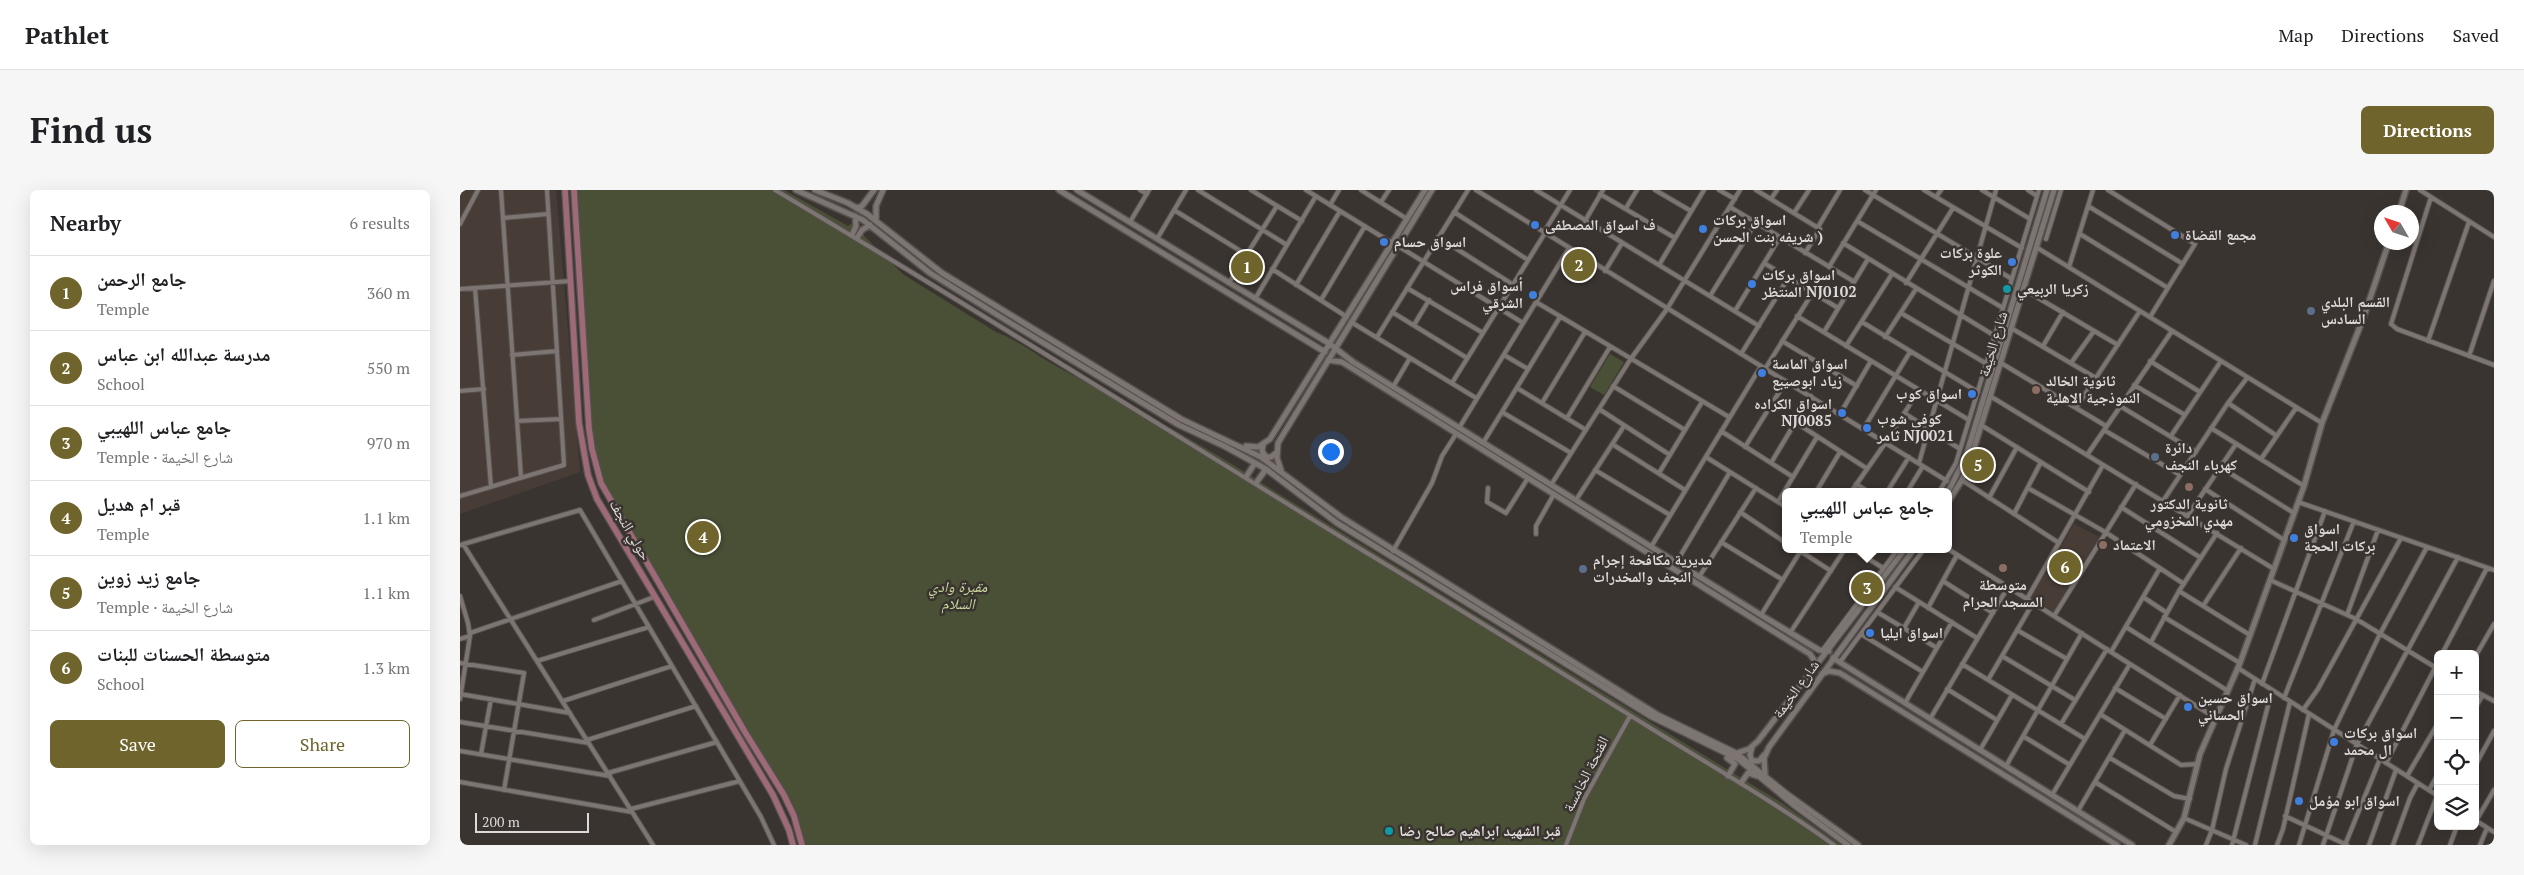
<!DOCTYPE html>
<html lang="en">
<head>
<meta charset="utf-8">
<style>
	body { margin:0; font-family:"PT Serif","Noto Naskh Arabic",serif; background:#f6f6f6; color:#202124 }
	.controls { position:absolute; right:15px; bottom:15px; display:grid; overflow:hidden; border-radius:8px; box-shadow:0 5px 20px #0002 }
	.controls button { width:45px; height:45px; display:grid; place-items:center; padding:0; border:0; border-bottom:1px solid #e0e0e0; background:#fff; color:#202124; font:25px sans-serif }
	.compass { position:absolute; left:1914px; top:15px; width:45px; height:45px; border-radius:50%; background:#fff; box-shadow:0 5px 20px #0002; rotate:309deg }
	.scale { position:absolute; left:15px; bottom:12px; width:114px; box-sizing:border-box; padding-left:5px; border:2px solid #dedad9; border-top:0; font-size:14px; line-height:18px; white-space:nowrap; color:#dedad9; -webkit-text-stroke:4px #3a3431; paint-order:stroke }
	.you { position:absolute; left:870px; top:261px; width:18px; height:18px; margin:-12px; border:4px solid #fff; border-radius:50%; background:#1a73e8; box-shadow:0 0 0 8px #1a73e833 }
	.badge { display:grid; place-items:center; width:32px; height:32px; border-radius:50%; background:#6f642c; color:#fff; font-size:16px; font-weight:700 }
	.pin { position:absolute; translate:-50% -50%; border:2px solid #fff; box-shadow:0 1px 5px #0006 }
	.popup { position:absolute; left:1322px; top:298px; width:170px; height:65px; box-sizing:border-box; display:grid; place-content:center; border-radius:8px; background:#fff; filter:drop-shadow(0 1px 4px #0005); font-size:16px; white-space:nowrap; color:#757577 }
	.popup b { font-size:19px; color:#202124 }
	.popup::after { content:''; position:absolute; left:50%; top:100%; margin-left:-10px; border:10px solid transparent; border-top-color:#fff }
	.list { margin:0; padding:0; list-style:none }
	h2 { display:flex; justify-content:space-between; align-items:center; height:65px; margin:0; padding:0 20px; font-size:21px }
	h2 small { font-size:16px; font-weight:400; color:#757577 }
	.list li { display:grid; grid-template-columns:32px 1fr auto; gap:15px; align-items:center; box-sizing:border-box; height:75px; padding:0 20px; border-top:1px solid #e0e0e0 }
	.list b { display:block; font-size:19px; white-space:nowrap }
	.list p { margin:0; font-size:16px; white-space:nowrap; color:#757577 }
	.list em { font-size:16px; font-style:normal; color:#757577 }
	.actions { display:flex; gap:10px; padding:15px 20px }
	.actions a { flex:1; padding:11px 0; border:1px solid #6f642c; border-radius:8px; text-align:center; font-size:18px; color:#6f642c }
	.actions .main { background:#6f642c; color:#fff }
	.icon { flex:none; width:28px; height:28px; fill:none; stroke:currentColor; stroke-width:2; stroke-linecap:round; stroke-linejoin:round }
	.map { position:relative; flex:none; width:2034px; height:655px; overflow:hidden; border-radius:8px }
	header { display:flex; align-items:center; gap:30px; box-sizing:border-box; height:70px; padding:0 25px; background:#fff; border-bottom:1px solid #e0e0e0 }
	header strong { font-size:24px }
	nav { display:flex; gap:28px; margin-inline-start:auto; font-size:18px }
	.intro { display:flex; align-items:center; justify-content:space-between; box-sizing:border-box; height:120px; padding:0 30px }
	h1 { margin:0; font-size:35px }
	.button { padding:12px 22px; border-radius:8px; background:#6f642c; color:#fff; font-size:18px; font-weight:700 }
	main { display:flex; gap:30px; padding:0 30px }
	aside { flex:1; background:#fff; border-radius:8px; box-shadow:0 5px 20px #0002 }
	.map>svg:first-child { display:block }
</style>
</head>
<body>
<header>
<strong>Pathlet</strong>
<nav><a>Map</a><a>Directions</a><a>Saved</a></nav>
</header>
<div class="intro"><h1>Find us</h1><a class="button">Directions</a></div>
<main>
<aside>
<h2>Nearby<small>6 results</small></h2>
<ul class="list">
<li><span class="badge">1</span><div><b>جامع الرحمن</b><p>Temple</p></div><em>360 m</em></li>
<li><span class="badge">2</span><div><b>مدرسة عبدالله ابن عباس</b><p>School</p></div><em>550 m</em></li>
<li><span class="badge">3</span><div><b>جامع عباس اللهيبي</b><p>Temple · شارع الخيمة</p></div><em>970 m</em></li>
<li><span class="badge">4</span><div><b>قبر ام هديل</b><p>Temple</p></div><em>1.1 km</em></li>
<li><span class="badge">5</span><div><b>جامع زيد زوين</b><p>Temple · شارع الخيمة</p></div><em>1.1 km</em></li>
<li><span class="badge">6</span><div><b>متوسطة الحسنات للبنات</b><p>School</p></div><em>1.3 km</em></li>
</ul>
<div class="actions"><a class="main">Save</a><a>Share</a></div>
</aside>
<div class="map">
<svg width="2034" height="655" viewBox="0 0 2034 655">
	<rect width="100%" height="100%" fill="#3a3431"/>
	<path fill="#483c36" d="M0,0H96L120,282L0,324Z
		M1614,334L1639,347L1594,422L1571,407Z"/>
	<path fill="#4a5036" d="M117,0H324L388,36L393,33L404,40V46L444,85L536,142C560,151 581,169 605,181C676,219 748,257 816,302L1322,613L1381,655H344L340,633L332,615L141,288L132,248Z
		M1150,164L1164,172L1144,205L1130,197Z"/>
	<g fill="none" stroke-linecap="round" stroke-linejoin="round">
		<g stroke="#56514f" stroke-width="6">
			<path id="street" d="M41,0L61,287
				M315,0C514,118 710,242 907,363C1000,419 1092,477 1184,534C1248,574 1313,611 1374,655
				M680,0L687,4
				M738,0L827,55
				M791,0L842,31
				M846,0L932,53
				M901,0L947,29
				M1016,0L1487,291
				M1076,0L1299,136
				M1195,0L1231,21
				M1259,0L1275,9
				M1296,0L1360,39L1345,63
				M1405,0L1552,89
				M1464,0L1562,58
				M1522,0L1570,29
				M1568,0L1577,6
				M1648,0L1735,54L1690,127
				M1960,0L2034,47
				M1140,4L1215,48
				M1476,7L1481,0
				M1971,7L1931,134L1937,139L2034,175
				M1311,9L1317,0
				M921,12L929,0
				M870,15L879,0
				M1628,16L1723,74
				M1270,17L1393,91
				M1166,18L1177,0
				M714,20L787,65
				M994,22L1068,70
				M1334,23L1349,0
				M43,28L88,24
				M1125,31L1143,0
				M1397,31L1543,118
				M670,32L689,0
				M0,34L18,0
				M1358,37L1380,0
				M1084,42L1110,0
				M1620,44L1708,98
				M978,47L1052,94
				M697,49L726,0
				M1586,49L1601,0
				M1383,53L1535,146
				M938,56L1063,133
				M1576,57L1862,233
				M1304,73L1378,118
				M1199,75L1244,0
				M1369,77L1416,0
				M1609,77L1633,0
				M812,79L887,127
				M1145,81L1162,53
				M769,93L817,16
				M1446,93L1493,18
				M836,95L880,21
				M15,98L31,297
				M947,98L1023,143
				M0,99L111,91
				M1563,99L1658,155
				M1250,106L1296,32
				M795,109L856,6
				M861,110L905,36
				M1076,112L1269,227
				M1275,121L1320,47
				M932,122L1007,168
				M1441,123L1527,174
				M1337,126L1509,230
				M891,132L1016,208
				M1402,132L1518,202
				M954,135L969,110
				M1551,138L1636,188
				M1364,142L1408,69
				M917,147L1008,0
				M1425,147L1456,99
				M1322,151L1397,196
				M1968,151L2009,32
				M1386,156L1432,84
				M1583,156L1603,122
				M1281,164L1329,87
				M52,165L97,161
				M1044,165L1068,179
				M2009,166L2034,91
				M1690,171L1740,202
				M1541,173L1646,236
				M1611,173L1634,141
				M1305,179L1353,102
				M992,193L1085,43
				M1674,195L1725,225
				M1153,196L1225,240
				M933,197L950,168
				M1057,198L1126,240
				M0,201L24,199
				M1530,206L1814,379
				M1082,213L1125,142
				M1768,213L1817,246
				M1660,216L1736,262
				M1616,218L1680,121
				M1139,219L1210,265
				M1042,222L1111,263
				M1444,223L1500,259
				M1380,224L1411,171
				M1107,228L1150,157
				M57,231L101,229
				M1335,232L1406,278
				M1521,235L1629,302
				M999,238L1109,58
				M1404,238L1450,162
				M1751,238L1844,296
				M1644,240L1720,285
				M1261,241L1333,287
				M1711,246L1761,171
				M1023,253L1100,127
				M1152,254L1225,300
				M1285,257L1326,191
				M1627,265L1712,141
				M1246,267L1326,317
				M1801,269L1836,218
				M1311,273L1351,206
				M1459,273L1536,0
				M1760,277L1834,323
				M1135,280L1210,325
				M1199,283L1242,212
				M1502,290L1599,353
				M1396,294L1409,302
				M1091,295L1170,170L1207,119L1280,0
				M1028,298L1027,312L1046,323L1068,288
				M1568,298L1645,342L1724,394
				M1745,299L1824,350
				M1356,302L1380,262
				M1391,302L1426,252L1459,200
				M1427,302L1449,267
				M1447,302L1463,276
				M1479,302L1496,273L1579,0
				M0,306L104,275L87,0
				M1529,308L1557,257
				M1116,310L1164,236
				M1703,311L1768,213L1787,188
				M1318,312L1357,247
				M1838,312L2034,380
				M1661,317L1741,368
				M1280,322L1326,353
				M1554,324L1581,272
				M1728,325L1776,254
				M1076,344V336L1094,304
				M1261,352L1323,390
				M3,354L193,655
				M0,355L120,320L301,627L314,655
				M1191,357L1301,176
				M1337,359L1371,381
				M1393,359L1423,378
				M1488,359L1757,529
				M933,361L972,293L982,266L996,244
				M1216,373L1270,282
				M1239,387L1296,298
				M1810,390L1896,429L1978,479
				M1483,391L1533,423
				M1435,397L1517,448
				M1719,401L1790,445
				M0,406L8,433L10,446L0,509
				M1683,407L1707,423
				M1567,409L1643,275
				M1743,416L1781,358
				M1468,418L1497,365
				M1417,422L1477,458
				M1301,425L1340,362
				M1887,425L1918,340
				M1594,426L1676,294
				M1704,427L1780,473
				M134,430L194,407
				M1666,437L1768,501
				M1444,438L1459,412
				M1557,440L1607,469
				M10,443L162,391
				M1330,443L1385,359
				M1401,444L1463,482
				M0,449L10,446
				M1691,452L1719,401L1757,343
				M1362,461L1438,359
				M1651,462L1700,378
				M1982,464L2027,378
				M1542,466L1615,510
				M2015,467L2034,434
				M77,471L189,437
				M1380,472L1464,359
				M0,473L64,483L44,600
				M1502,474L1625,549
				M1778,478L1978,606
				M1528,490L1573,413
				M1802,494L1865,321
				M1655,498L1706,529
				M1487,499L1537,530
				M2015,501L2034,511
				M0,504L110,523
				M1824,508L1894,331
				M103,511L212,476
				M1445,513L1492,432
				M2015,518L2023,505
				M1843,520L1858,499L1941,348
				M1640,524L1721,575L1738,574
				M1470,529L1548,397
				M0,532L129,553
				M1601,534L1647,459
				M1563,546L1610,575
				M127,550L236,516
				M1690,555L1720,505
				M1520,560L1552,505
				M0,561L150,586
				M21,564L31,509
				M1650,568L1714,606L1730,609
				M1926,573L1978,472
				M1546,576L1622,443
				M2015,576L2034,541
				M148,583L257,552
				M1947,586L1978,533
				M0,592L172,622
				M1635,592L1716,642
				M1969,600L1978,584
				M1592,605L1670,474
				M171,619L280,591
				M1618,621L1665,540
				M1825,626L1887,655
				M1724,628L1786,655
				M2015,630L2034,642
				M2016,631L2034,600
				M1106,655L1124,609L1170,526
				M1746,655L1752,640L1766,579L1795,489
				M1772,655L1812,500
				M1795,655L1830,512
				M1817,655L1823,639L1849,524
				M1839,655L1874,540L1920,444L1967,357
				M1863,655L1897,554L1998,367
				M1885,655L1920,569
				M1909,655L1936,580
				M1933,655L1950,608L1958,593
				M1958,655L1977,606
				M1990,655L1997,636
				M2020,655L2027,638"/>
		</g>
		<g stroke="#56514f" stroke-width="8">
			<path id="secondary" d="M336,0L403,30L470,83L552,134L719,235L766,257L806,279L877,333L1192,527L1278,569L1335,616L1388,655
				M355,0L388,13L407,24L482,83L721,229L801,267L881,327L1198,525L1276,563L1327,604L1398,655
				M599,0L865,162
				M617,0L870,154L893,172L1301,425L1359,460L1369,461
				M396,18L402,16L414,0
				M1939,22L1946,0
				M416,30V16L423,0
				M392,45L396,36L395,26
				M397,48L402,40L410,35
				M868,170L882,172L1350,464L1354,470V480
				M803,255L802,261L806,267H811L816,263
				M786,256L798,257L810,249L965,0
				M821,280L817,268L818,253L972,0
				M786,287L795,273
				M796,293L806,279
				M1488,302L1506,266L1587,0
				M1488,312L1502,290L1511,268L1594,0
				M1373,468L1672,655
				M1362,484L1369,481L1380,483L1657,655
				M1292,557L1290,565L1292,571H1299L1304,565
				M1277,563L1289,559L1298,551L1445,359
				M1267,568L1275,574L1268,586
				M1305,584L1304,568L1309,557L1454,359
				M1281,593L1288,583L1297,586
				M1709,655L1724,628L1740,564L1780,473L1844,296L1862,233L1903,129L1929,52"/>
		</g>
		<g stroke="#56514f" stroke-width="8">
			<path id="primary" d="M105,0L119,233L128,285L137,309L313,605L329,640L333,655
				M114,0L129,238L132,259L141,293L285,542L324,605L334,626L342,655"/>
		</g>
		<use href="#street" stroke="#7c7572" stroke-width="4"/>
		<use href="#secondary" stroke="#7c7572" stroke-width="5"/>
		<use href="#primary" stroke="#9f6a78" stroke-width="5.5"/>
	</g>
	<g fill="#3f7fe0" stroke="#3a3431" stroke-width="2">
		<circle cx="1075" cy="35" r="5"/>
		<circle cx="1243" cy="39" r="5"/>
		<circle cx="1715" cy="45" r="5"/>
		<circle cx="924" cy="52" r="5"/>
		<circle cx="1552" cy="72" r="5"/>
		<circle cx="1292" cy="94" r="5"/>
		<circle cx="1073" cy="105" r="5"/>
		<circle cx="1302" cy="183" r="5"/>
		<circle cx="1512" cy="204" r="5"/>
		<circle cx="1382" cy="223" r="5"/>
		<circle cx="1407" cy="238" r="5"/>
		<circle cx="1834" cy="348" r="5"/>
		<circle cx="1410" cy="443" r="5"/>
		<circle cx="1728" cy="517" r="5"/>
		<circle cx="1874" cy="552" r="5"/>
		<circle cx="1839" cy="611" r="5"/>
	</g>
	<g fill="#0f9aa8" stroke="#3a3431" stroke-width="2">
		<circle cx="1547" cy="99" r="5"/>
		<circle cx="929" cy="641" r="5"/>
	</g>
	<g fill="#5c6f8a" stroke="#3a3431" stroke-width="2">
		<circle cx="1851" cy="121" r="5"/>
		<circle cx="1695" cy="267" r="5"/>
		<circle cx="1123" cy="379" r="5"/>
	</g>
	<g fill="#8d6e63" stroke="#3a3431" stroke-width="2">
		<circle cx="1576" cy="200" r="5"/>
		<circle cx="1729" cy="297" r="5"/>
		<circle cx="1643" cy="355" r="5"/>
		<circle cx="1543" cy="378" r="5"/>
	</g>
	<g text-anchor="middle" stroke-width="5" stroke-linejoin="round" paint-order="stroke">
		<g font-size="15" font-weight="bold" fill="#dedad9" stroke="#3a3431" text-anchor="start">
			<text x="1253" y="35">اسواق بركات<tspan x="1253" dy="17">شريفه بنت الحسن )</tspan></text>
			<text x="1085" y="40">ف اسواق المصطفى</text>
			<text x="1725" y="50">مجمع القضاة</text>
			<text x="934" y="57">اسواق حسام</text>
			<text x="1542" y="68" text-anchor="end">علوة بركات<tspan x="1542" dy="17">الكوثر</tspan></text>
			<text x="1302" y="90">اسواق بركات<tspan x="1302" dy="17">المنتظر NJ0102</tspan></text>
			<text x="1063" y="101" text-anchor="end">أسواق فراس<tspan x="1063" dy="17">الشرقي</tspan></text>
			<text x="1557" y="104">زكريا الربيعي</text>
			<text x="1861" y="117">القسم البلدي<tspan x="1861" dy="17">السادس</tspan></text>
			<text x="1312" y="179">اسواق الماسة<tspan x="1312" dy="17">زياد ابوصيبع</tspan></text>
			<text x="1586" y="196">ثانوية الخالد<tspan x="1586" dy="17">النموذجية الاهلية</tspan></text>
			<text x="1502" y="209" text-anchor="end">اسواق كوب</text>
			<text x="1372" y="219" text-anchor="end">اسواق الكراده<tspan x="1372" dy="17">NJ0085</tspan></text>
			<text x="1417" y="234">كوفي شوب<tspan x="1417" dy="17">ثامر NJ0021</tspan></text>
			<text x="1705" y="263">دائرة<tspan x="1705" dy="17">كهرباء النجف</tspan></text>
			<text x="1729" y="319" text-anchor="middle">ثانوية الدكتور<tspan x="1729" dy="17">مهدي المخزومي</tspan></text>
			<text x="1844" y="344">اسواق<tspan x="1844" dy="17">بركات الحجة</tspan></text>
			<text x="1653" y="360">الاعتماد</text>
			<text x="1133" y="375">مديرية مكافحة إجرام<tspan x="1133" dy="17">النجف والمخدرات</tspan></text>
			<text x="1543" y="400" text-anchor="middle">متوسطة<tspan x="1543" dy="17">المسجد الحرام</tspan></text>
			<text x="1420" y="448">اسواق ايليا</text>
			<text x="1738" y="513">اسواق حسين<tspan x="1738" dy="17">الحساني</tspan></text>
			<text x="1884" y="548">اسواق بركات<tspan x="1884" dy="17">ال محمد</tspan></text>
			<text x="1849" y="616">اسواق ابو مؤمل</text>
			<text x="939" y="646">قبر الشهيد ابراهيم صالح رضا</text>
		</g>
		<g font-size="15" fill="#dedad9" stroke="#3a3431">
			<text transform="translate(1533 154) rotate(-73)" y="5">شارع الخيمة</text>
			<text transform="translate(170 340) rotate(60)" y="5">حولي النجف</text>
			<text transform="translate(1336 499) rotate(-54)" y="5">شارع الخيمة</text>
			<text transform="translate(1126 584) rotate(-63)" y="5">الفتحة الخامسة</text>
		</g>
		<g font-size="15" font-style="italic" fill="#cddc9b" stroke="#3a3431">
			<text x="498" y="402">مقبرة وادي<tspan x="498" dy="17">السلام</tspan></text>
		</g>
	</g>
</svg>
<div class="controls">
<button>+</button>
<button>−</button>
<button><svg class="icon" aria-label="locate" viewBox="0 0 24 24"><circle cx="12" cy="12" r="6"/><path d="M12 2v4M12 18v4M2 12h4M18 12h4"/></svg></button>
<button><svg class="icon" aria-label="layers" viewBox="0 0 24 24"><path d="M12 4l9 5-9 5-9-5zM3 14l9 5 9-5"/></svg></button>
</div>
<svg class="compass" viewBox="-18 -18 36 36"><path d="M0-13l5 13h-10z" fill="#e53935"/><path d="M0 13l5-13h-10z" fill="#757577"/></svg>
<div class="scale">200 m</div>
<div class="you"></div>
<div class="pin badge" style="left:787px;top:77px">1</div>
<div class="pin badge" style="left:1119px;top:75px">2</div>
<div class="pin badge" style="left:1407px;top:398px">3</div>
<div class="popup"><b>جامع عباس اللهيبي</b>Temple</div>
<div class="pin badge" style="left:243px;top:347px">4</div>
<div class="pin badge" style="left:1518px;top:275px">5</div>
<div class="pin badge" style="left:1605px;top:377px">6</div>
</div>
</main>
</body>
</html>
